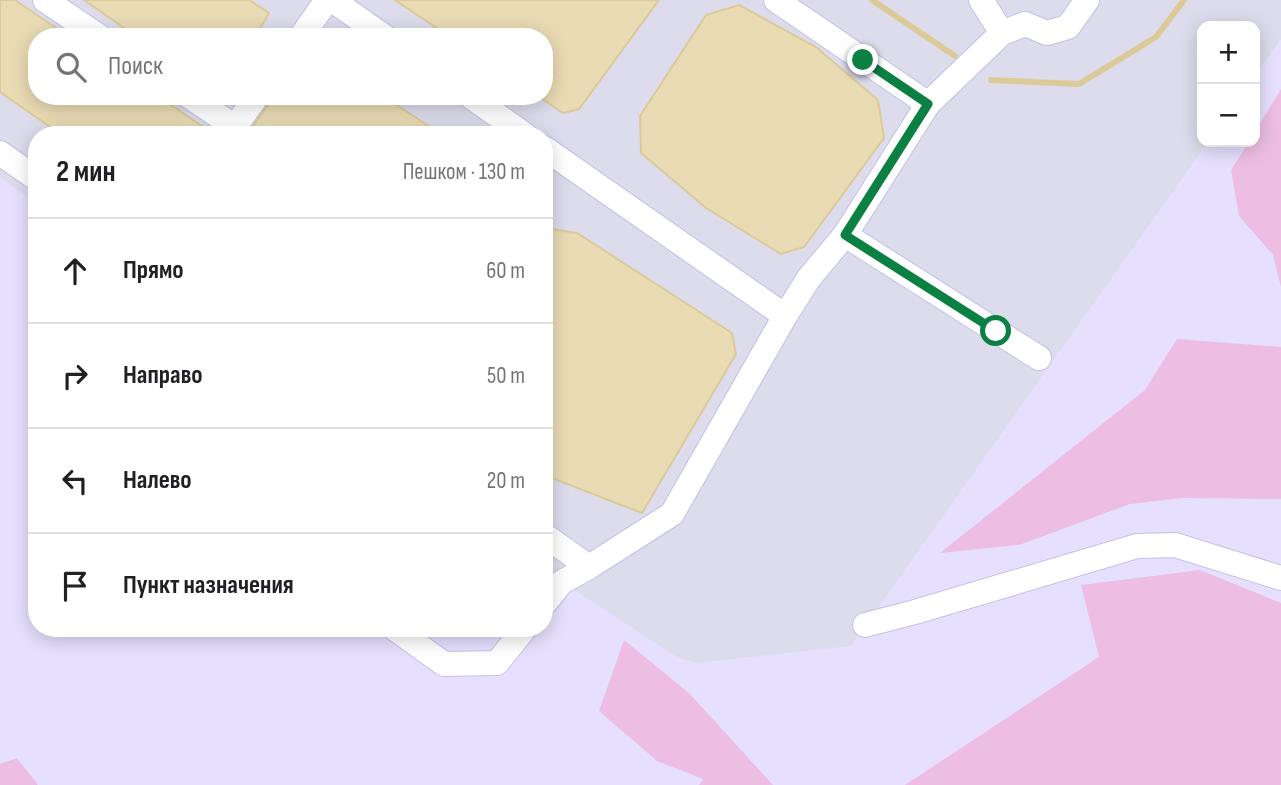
<!DOCTYPE html>
<html lang="ru">
<head>
<meta charset="utf-8">
<style>
	body { margin:0; font-family:"Sofia Sans Condensed",sans-serif; background:#f6f6f6; color:#202124 }
	.controls { position:absolute; right:21px; top:21px; display:grid; overflow:hidden; border-radius:14px; box-shadow:0 4px 18px #0003 }
	.controls button { width:63px; height:63px; display:grid; place-items:center; padding:0; border:0; border-bottom:2px solid #e0e0e0; background:#fff; color:#202124; font:35px sans-serif }
	.stop { position:absolute; width:21px; height:21px; margin:-16px; border:5px solid #0b8043; border-radius:50%; background:#fff }
	.stop.end { background:#0b8043; border-color:#fff; box-shadow:0 2px 7px #0008 }
	.list { margin:0; padding:0; list-style:none }
	h2 { display:flex; justify-content:space-between; align-items:center; height:91px; margin:0; padding:0 28px; font-size:30px }
	h2 small { font-size:23px; font-weight:400; color:#757577 }
	.list li { display:grid; grid-template-columns:46px 1fr auto; gap:21px; align-items:center; box-sizing:border-box; height:105px; padding:0 28px; border-top:2px solid #e0e0e0 }
	.list b { display:block; font-size:26px; white-space:nowrap }
	.list em { font-size:23px; font-style:normal; color:#757577 }
	.icon { flex:none; width:38px; height:38px; fill:none; stroke:currentColor; stroke-width:2; stroke-linecap:round; stroke-linejoin:round }
	.map { position:relative; flex:none; width:1281px; height:785px; overflow:hidden }
	.search { position:absolute; background:#fff; box-shadow:0 4px 18px #0003; left:28px; top:28px; width:525px; height:77px; display:flex; align-items:center; gap:18px; box-sizing:border-box; padding:0 24px; border-radius:28px; color:#757577; font-size:26px }
	.panel { position:absolute; background:#fff; box-shadow:0 4px 18px #0003; left:28px; top:126px; width:525px; height:511px; border-radius:28px }
	.map>svg:first-child { display:block }
</style>
</head>
<body>
<div class="map">
<svg width="1281" height="785" viewBox="0 0 1281 785">
	<rect width="100%" height="100%" fill="#e6e0fe"/>
	<path fill="#dddcec" fill-rule="evenodd" d="M0,0H1281V39L1255,76V26H1202V142H1208L851,646L697,663L678,658L544,570V135H37V204L0,178ZM37,37H544V96H37Z"/>
	<path fill="#edbde4" d="M1281,89V287L1273,255L1239,216L1231,170L1249,142H1255V132Z
		M1177,339L1281,347V499L1182,498L1130,504L1019,545L940,553L1145,390Z
		M1200,570L1281,603V785H905L1099,657L1081,585Z
		M624,640L689,693L773,785H699L703,779L657,761L599,711Z
		M17,758L38,785H0V764Z"/>
	<path fill="#e9dbb3" stroke="#dccb98" stroke-width="2" d="M0,0H15L69,37H37V96H158L209,131L206,135H62L0,92Z
		M84,0H249L269,13L255,37H137Z
		M395,0H659L579,109L563,113L538,96H544V37H450Z
		M739,5L816,47L878,100L884,138L804,247L781,254L706,208L641,153L640,116L706,15Z
		M274,96H383L442,135H247Z
		M544,228L577,233L732,333L736,354L642,513L544,475Z"/>
	<g fill="none" stroke-linecap="round" stroke-linejoin="round">
		<path stroke="#dccb98" stroke-width="6" d="M872,0L955,56
			M991,80L1079,84L1156,37L1184,0"/>
		<g stroke="#c3c0e8" stroke-width="26">
			<path id="minor" d="M45,0L100,37
				M332,0L385,37
				M776,0L928,104
				M981,0L1002,33
				M301,37L327,0
				M189,96L235,127
				M470,96L525,135
				M229,135L257,96
				M544,148L785,316
				M0,153L37,179
				M845,235L1039,358
				M544,535L589,567
				M544,604L562,582L589,567L672,514L785,316L809,278L845,235L928,104L1002,33L1025,24L1047,33L1068,27L1087,0
				M865,625L915,612L1137,546L1175,545L1281,578
				M394,628L444,664L497,663L525,628"/>
		</g>
		<use href="#minor" stroke="#fff" stroke-width="24"/>
	</g>
	<g fill="none" stroke-linecap="round" stroke-linejoin="round">
		<path stroke="#0b8043" stroke-width="9" d="M863,60L928,104L845,235L996,331"/>
	</g>
</svg>
<div class="controls">
<button>+</button>
<button>−</button>
</div>
<div class="stop" style="left:996px;top:331px"></div>
<div class="stop end" style="left:863px;top:60px"></div>
<div class="search"><svg class="icon" aria-label="search" viewBox="0 0 24 24"><circle cx="10" cy="10" r="6"/><path d="M15 15l6 6"/></svg>Поиск</div>
<section class="panel">
<h2>2 мин<small>Пешком · 130 m</small></h2>
<ul class="list">
<li><svg class="icon" aria-label="ahead" viewBox="0 0 24 24"><path d="M12 20V5M6 11l6-6 6 6"/></svg><div><b>Прямо</b></div><em>60 m</em></li>
<li><svg class="icon" aria-label="right" viewBox="0 0 24 24"><path d="M7 20v-9h11M14 6l5 5-5 5"/></svg><div><b>Направо</b></div><em>50 m</em></li>
<li><svg class="icon" aria-label="left" viewBox="0 0 24 24"><path d="M17 20v-9H6M10 6l-5 5 5 5"/></svg><div><b>Налево</b></div><em>20 m</em></li>
<li><svg class="icon" aria-label="arrive" viewBox="0 0 24 24"><path d="M6 21V4h12l-3 4 3 4H6"/></svg><div><b>Пункт назначения</b></div></li>
</ul>
</section>
</div>
</body>
</html>
